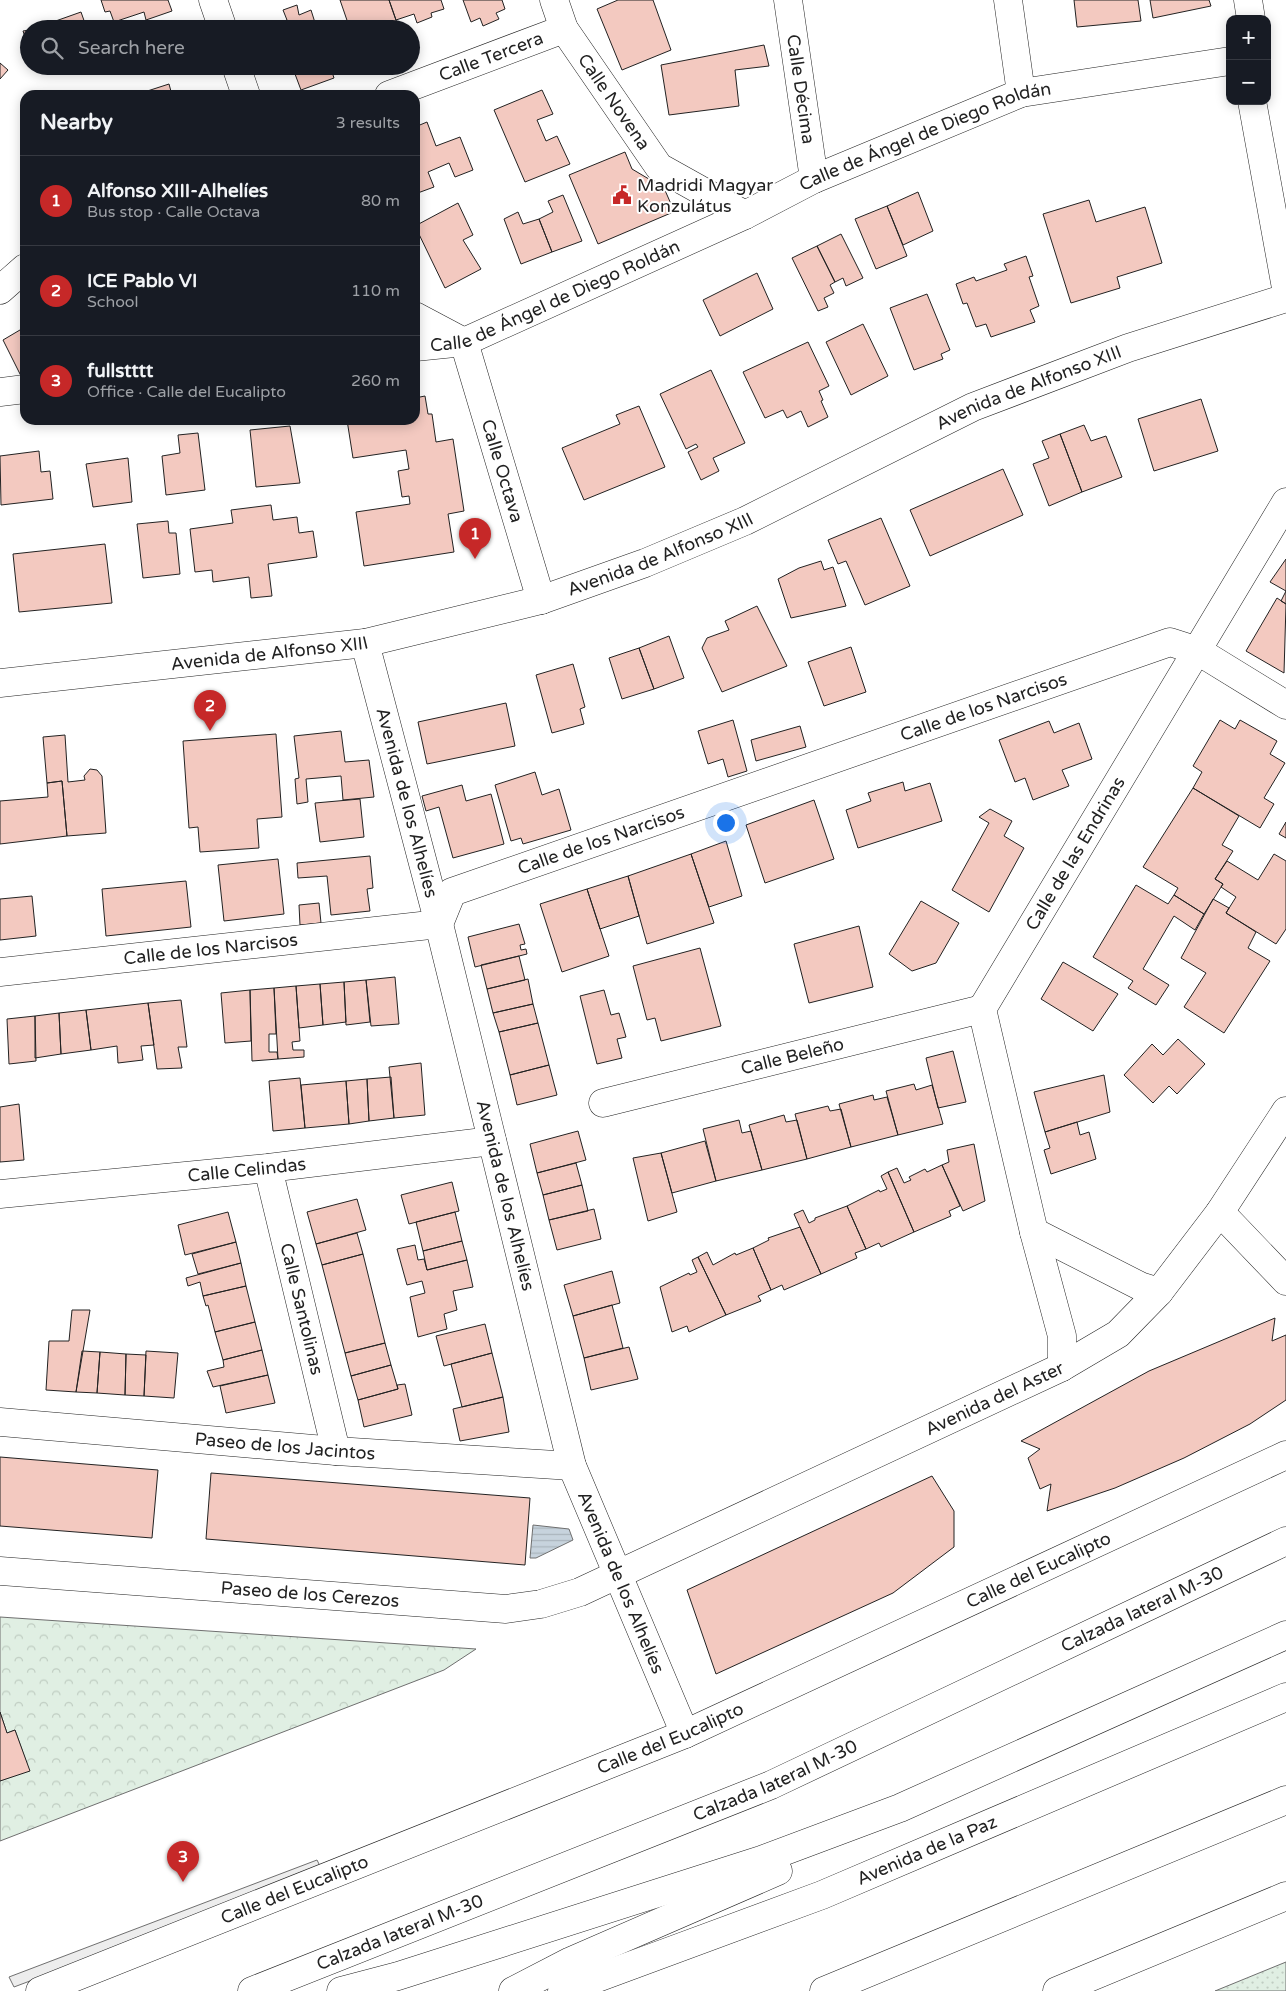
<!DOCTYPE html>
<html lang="en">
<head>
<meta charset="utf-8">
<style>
	body { margin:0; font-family:"Varela Round",sans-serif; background:#242831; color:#f1f3f6 }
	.controls { position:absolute; right:15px; top:15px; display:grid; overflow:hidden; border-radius:10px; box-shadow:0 2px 12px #0003 }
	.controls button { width:45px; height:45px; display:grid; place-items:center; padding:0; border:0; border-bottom:1px solid #363941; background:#171b24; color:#f1f3f6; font:25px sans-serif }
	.you { position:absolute; left:725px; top:822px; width:18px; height:18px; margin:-12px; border:4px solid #fff; border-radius:50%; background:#1a73e8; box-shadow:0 0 0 8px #1a73e833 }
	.badge { display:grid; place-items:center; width:32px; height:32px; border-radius:50%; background:#c62828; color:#fff; font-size:16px; font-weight:700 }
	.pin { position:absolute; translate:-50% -41px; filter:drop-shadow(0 1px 2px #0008) }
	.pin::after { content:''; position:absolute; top:26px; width:18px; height:15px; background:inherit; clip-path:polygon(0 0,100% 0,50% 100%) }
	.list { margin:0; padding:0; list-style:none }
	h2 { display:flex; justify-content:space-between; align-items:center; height:65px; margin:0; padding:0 20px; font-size:21px }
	h2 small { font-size:16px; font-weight:400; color:#9ea1a6 }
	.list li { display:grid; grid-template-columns:32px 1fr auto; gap:15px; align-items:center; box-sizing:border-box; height:90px; padding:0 20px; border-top:1px solid #363941 }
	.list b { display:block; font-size:19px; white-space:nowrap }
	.list p { margin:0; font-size:16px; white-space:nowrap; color:#9ea1a6 }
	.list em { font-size:16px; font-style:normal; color:#9ea1a6 }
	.icon { flex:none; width:28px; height:28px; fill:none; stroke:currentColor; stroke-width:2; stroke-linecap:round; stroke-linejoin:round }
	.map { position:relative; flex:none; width:1286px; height:1991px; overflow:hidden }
	.search { position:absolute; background:#171b24; box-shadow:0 2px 12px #0003; left:20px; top:20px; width:400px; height:55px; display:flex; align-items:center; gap:12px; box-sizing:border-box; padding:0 18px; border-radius:28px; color:#9ea1a6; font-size:19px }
	.panel { position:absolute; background:#171b24; box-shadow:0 2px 12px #0003; left:20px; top:90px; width:400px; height:335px; border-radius:15px }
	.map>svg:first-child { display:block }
</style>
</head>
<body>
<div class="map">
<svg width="1286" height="1991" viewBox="0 0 1286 1991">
	<defs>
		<pattern id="grass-dots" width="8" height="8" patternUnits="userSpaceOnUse" patternTransform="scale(1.25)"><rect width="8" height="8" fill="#e0efe3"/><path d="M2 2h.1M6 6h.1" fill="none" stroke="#c0cdc2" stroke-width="1.8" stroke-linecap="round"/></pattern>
		<pattern id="park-crowns" width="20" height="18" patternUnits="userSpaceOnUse" patternTransform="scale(1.25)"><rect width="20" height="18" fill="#e0efe3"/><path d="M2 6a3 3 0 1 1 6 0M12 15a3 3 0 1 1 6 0" fill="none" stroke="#c0cdc2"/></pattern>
		<pattern id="water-rules" width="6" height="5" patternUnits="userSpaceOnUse" patternTransform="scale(1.25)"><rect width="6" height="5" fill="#c7d3dd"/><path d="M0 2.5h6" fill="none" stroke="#abb5bd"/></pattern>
	</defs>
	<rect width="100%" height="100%" fill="#fff"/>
	<path fill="url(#grass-dots)" stroke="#6f6f6f" d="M1286,1962V1991H1215Z"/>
	<path fill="url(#park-crowns)" stroke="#6f6f6f" d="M0,1617L476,1649L444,1670L0,1841V1781L29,1770L15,1730L7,1733L0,1712Z"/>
	<path fill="#ededed" stroke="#6f6f6f" d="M317,1860L321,1868L192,1920L14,1987L9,1977Z"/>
	<path fill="url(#water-rules)" stroke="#6f6f6f" d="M533,1525L569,1529L573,1540L536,1558H530Z"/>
	<path fill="#f3c9c0" stroke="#222" d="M101,0H168L172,11L146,20L144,12L114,22L110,11L105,12Z
		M340,0H389L397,23L379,29H350Z
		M389,0H441L444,9L431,13L432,17L417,23L414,14L396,20Z
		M463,0H502L505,9L496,13L499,19L483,26L480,18L471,22Z
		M618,0H653L671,50L622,70L597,9Z
		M1074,0H1138L1141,21L1077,27Z
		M1150,0H1209L1211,6L1153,18Z
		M297,5L299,15L311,10L317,29H278L276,24L287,20L283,10Z
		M81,12L87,29H52L50,23Z
		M50,23L52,29H31Z
		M29,30V49L23,31Z
		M764,45L769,66L735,70L739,106L669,115L661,65Z
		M0,63L8,70L0,79Z
		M292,66H330L334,78L301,90Z
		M169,84L172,95H135Z
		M542,90L553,114L537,120L546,141L557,136L570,164L525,182L494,110Z
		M427,122L436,146L460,137L473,170L455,177L449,163L428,172L434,187L415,194V127Z
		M625,152L632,169L664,188L671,204L675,202L678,210L598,244L569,175Z
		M918,192L933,231L903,245L887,206Z
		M563,195L582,241L552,252L539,219L553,212L548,201Z
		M1089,200L1096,222L1145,207L1162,263L1117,277L1120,288L1071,303L1043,214Z
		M458,203L473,235L463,240L481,269L445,288L415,226Z
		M887,206L907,256L876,269L855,219Z
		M518,212L523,224L539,219L552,252L521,264L504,219Z
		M841,234L863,278L846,286L843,278L835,282L817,246Z
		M817,246L835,282L830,285L834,293L824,298L828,307L818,311L792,258Z
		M1026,256L1033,276L1029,277L1039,306L1030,310L1035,322L991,337L986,324L976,327L967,303L963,304L956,284L974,277L976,281L1007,270L1004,264Z
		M757,273L773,309L720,336L703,300Z
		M927,294L950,350L941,354L943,359L914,370L890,308Z
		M863,324L888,376L851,395L826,342Z
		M25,327V378L23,380L3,340Z
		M808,342L829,386L819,391L823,400L821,401L828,417L808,427L801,411L787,418L783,410L765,418L743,372Z
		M711,370L745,443L713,458L719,471L701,480L688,452L698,447L696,444L686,449L660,394Z
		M425,396L428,414H432L436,442L453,439L464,511L448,514L454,552L364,566L356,512L410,504L409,496L402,497L398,471L409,469L406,450L353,458L347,420H415V398Z
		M1201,399L1218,451L1154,471L1138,419Z
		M639,406L665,467L584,500L562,448L620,424L616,415Z
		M1084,425L1091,441L1106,436L1122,477L1082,492L1060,434Z
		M290,426L300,483L256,487L250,430Z
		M198,433L205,490L166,495L162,456L180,453L178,435Z
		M1060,434L1082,492L1049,506L1033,464L1049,458L1042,441Z
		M39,451L41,472L50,471L53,499L1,505L0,456Z
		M128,458L132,502L93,507L86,464Z
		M1003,469L1023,515L930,556L910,510Z
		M271,505L273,520L297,517L299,533L313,531L317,557L268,564L272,596L251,598L249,577L213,582L212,570L195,572L190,529L233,523L231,510Z
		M881,518L910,586L865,605L846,561L838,564L828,540Z
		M168,521L169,533H176L180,574L143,578L137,524Z
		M105,544L112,603L19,612L13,554Z
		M1286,559V591L1270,582Z
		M821,561L824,570L833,567L846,606L791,618L778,579L799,568Z
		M1286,591V604L1281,601Z
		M1277,598L1286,604L1284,673L1246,651Z
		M757,606L787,666L722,692L702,648L707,638L729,630L725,621Z
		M669,636L684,678L654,689L639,648Z
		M851,647L866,692L824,706L808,662Z
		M639,648L654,689L622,699L609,658Z
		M573,664L585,707L580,709L584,724L552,733L536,675Z
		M506,703L515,746L427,764L418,722Z
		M733,720L747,771L728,777L723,759L708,764L698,731Z
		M1220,720L1235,729L1240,720L1277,741L1270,754L1285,763L1264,798L1274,804L1260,828L1193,788L1202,772L1193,766Z
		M1049,721L1054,733L1079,723L1092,759L1062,770L1069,786L1033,800L1025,778L1015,782L999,740Z
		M800,726L806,747L756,761L751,740Z
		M341,731L345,762L369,760L374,797L343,800L341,776L306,779L308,802L297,804L295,779L299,778L294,736Z
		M276,734L282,817L257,819L259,848L200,852L198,827L189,828L183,741Z
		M65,735L68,782L85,780L84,776L90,769L97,770L102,776L106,833L67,836L62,781L47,783L43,737Z
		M535,772L542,795L559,789L571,830L523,844L521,838L511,841L495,785Z
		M62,781L67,836L0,844V801L48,797L47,783Z
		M903,782L905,791L930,783L942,821L858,848L846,810L871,801L868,793Z
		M462,785L466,801L491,794L504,844L453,858L439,807L426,811L422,796Z
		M1193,788L1239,816L1222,845L1233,851L1215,879L1223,884L1204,914L1174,895L1178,888L1143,867Z
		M360,799L364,837L320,842L315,803Z
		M814,800L834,859L765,883L746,825Z
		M990,809L1012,821L1004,836L1024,848L989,912L952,890L989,823L979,817Z
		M1286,822V838L1279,834Z
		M726,841L742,896L709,907L691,854Z
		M691,854L714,923L647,944L628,876Z
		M1274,854L1286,861V929L1276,944L1226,913L1236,897L1221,887L1223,884L1215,879L1227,861L1258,880Z
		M370,856L373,888L367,889L370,911L331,915L327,876L298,878L297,863Z
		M278,859L284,914L224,921L218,865Z
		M628,876L639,916L600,929L587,889Z
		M186,881L191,927L106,936L102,889Z
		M1136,885L1168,904L1174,895L1204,914L1195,930L1174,916L1143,969L1169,985L1156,1005L1128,988L1133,981L1093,957Z
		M587,889L609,956L562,972L540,904Z
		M32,896L36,936L0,940V899Z
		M1213,899L1229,908L1226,913L1256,932L1248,948L1270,961L1224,1033L1184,1007L1206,973L1181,958Z
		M921,901L959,923L936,963L912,971L889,954Z
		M319,903L321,923L300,925L299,905Z
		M519,924L525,944L520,945L521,950L526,949L527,954L475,967L468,937Z
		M859,926L873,987L809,1003L794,944Z
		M700,948L721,1026L661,1041L655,1018L647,1020L633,966Z
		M519,956L525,980L487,989L481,965Z
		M1063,962L1118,994L1093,1031L1041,999Z
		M395,977L399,1024L371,1026L366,980Z
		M528,979L533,1004L493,1013L487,989Z
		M366,980L370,1022L346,1025L344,982Z
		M344,982L346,1022L323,1025L320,984Z
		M320,984L323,1025L299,1028L296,986Z
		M296,986L300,1041L292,1042L293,1050H304V1057L278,1059L274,988Z
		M274,988L276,1034H269V1052H277L278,1059L252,1061L250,990Z
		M250,990L251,1041L225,1043L221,993Z
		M604,990L611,1015L619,1013L626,1037L617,1039L622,1058L597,1064L580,996Z
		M181,1000L187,1047H178L182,1068L157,1069L148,1003Z
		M148,1003L154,1045L141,1046L143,1060L118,1063L117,1046L91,1050L86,1010Z
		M533,1004L538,1023L499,1032L493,1013Z
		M86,1010L91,1050L61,1054L59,1013Z
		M59,1013L61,1054L35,1058V1016Z
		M35,1016L36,1061L9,1064L7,1019Z
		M538,1023L549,1065L510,1075L499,1032Z
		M1178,1039L1205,1064L1177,1094L1169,1086L1153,1103L1124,1075L1152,1044L1163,1055Z
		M953,1051L966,1102L938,1108L926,1058Z
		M421,1063L425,1115L394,1118L389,1067Z
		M549,1065L557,1095L517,1105L510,1075Z
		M1104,1075L1110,1112L1045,1132L1034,1092Z
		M391,1077L394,1118L369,1121L367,1079Z
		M300,1078L305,1128L273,1131L269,1081Z
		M367,1079L369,1121L349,1124L346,1081Z
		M346,1081L349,1124L305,1128L301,1085Z
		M914,1084L916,1090L932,1085L943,1124L898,1135L886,1091Z
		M873,1095L874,1100L887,1097L898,1135L851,1147L839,1104Z
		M19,1104L24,1160L0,1162V1107Z
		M828,1106L830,1111L841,1109L851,1147L807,1159L795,1114Z
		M784,1115L786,1122L797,1120L807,1159L762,1170L749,1125Z
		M739,1120L742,1133L751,1131L762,1170L716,1181L703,1129Z
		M1077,1122L1080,1135L1089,1132L1096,1159L1051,1174L1044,1150L1050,1148L1045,1132Z
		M578,1131L586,1160L537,1173L530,1144Z
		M705,1141L716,1181L672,1193L661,1153Z
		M974,1144L985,1201L963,1211L942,1165L949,1162L947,1150Z
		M661,1153L677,1212L648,1221L633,1158Z
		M576,1163L582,1185L543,1195L537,1173Z
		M942,1165L960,1206L949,1211L951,1216L914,1232L888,1172L897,1168L904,1183L911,1180L909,1177L925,1169L927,1172Z
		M888,1172L914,1232L881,1247L879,1243L866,1249L847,1206L879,1190L880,1192L887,1189L881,1176Z
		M452,1182L459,1211L409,1224L401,1195Z
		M582,1185L588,1211L549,1220L543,1195Z
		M357,1199L366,1230L316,1244L307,1212Z
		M847,1206L866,1249L855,1253L857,1258L821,1274L794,1214L803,1210L809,1223L815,1220V1218Z
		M594,1209L601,1239L557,1250L549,1220Z
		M228,1212L236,1242L185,1255L178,1225Z
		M455,1212L462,1241L423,1251L416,1222Z
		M800,1227L821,1274L784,1290L782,1285L771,1290L753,1248L769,1240L768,1238Z
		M357,1233L363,1254L322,1265L316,1244Z
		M462,1241L467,1260L427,1270L423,1251Z
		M236,1242L241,1263L198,1274L192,1254Z
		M415,1245L418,1260L424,1259L427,1270L467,1260L473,1287L453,1291L457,1310L444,1314L447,1329L418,1337L410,1297L425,1293L422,1281L407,1285L397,1249Z
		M753,1248L771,1290L758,1296L761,1301L726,1315L698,1257L707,1252L713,1265L735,1253L736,1255Z
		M363,1254L385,1343L345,1353L322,1265Z
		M698,1257L726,1315L689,1332L687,1326L672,1332L660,1287L689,1273L690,1275L697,1272L692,1260Z
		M241,1263L246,1286L203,1296L200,1282L188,1286L186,1278Z
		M612,1271L620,1303L573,1316L564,1285Z
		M246,1286L255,1322L215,1332L208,1305L206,1306L203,1296Z
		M612,1305L623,1348L584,1358L573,1316Z
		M72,1310H90L76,1392L46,1390L49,1341H69Z
		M1275,1318L1272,1341L1286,1335V1400L1250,1424L1184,1458L1115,1488L1047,1511L1051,1484L1040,1489L1028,1458L1040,1449L1021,1441L1149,1371Z
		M255,1322L262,1350L223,1360L215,1332Z
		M485,1324L492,1353L444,1366L436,1336Z
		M385,1343L391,1365L351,1376L345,1353Z
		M629,1347L638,1379L591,1390L584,1358Z
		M262,1350L268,1375L213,1387L207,1371L224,1367L223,1360Z
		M82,1351L100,1352L97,1393L76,1392Z
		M146,1351L178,1353L174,1398L144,1396Z
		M100,1352L126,1354L125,1395L97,1393Z
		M492,1353L503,1397L462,1407L451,1364Z
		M126,1354L146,1355L144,1396L125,1395Z
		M391,1365L398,1389L358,1400L351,1376Z
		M268,1375L275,1403L226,1413L220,1386Z
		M405,1384L412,1415L364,1427L358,1400L398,1389L397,1385Z
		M503,1397L509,1432L460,1441L453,1409Z
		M0,1457L158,1470L152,1538L0,1526Z
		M211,1473L530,1498L525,1565L206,1539Z
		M932,1476L954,1511V1547L893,1593L716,1674L687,1590Z
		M0,1712L7,1733L15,1730L30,1771L0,1781Z"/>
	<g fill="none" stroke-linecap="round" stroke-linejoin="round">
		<g stroke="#222" stroke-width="29">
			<g id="minor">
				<path d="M213,0L223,29"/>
				<path id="s1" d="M554,0L564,29L659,167L745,215"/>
				<path id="s2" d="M788,0L814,179"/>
				<path d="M1008,0L1021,93"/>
				<path d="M1248,0L1251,19"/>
				<path d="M236,66L246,95"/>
				<path id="s3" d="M389,95L564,29"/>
				<path d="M1252,101L1286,288"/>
				<path d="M0,290L25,268"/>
				<path id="s4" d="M415,316L464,342L541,600"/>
				<path id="s5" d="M415,347L464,342L745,215L814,179L1021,93L1230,61"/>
				<path d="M0,392L25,389"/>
				<path id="s6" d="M365,643L439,924L572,1466L685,1734"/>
				<path id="s7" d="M0,683L365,643L541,600L645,563L745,521L973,407L1128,348L1286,298"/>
				<path id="s8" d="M0,972L439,924L452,892L1170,642L1198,651L1286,705"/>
				<path id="s9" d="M603,1103L982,1009"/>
				<path id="s10" d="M268,1168L336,1451"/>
				<path id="s11" d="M0,1194L268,1168L492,1141"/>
				<path d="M1220,1212L1286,1281"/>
				<path d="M1034,1232L1140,1286L1159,1292"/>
				<path id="s12" d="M1062,1367V1336L1034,1232L982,1009L1286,502"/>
				<path id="s13" d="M0,1422L336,1451L572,1466"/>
				<path id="s14" d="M0,1571L506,1609L541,1604L580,1592L1062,1367L1118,1334L1159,1292L1220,1212L1286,1111"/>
				<path id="s15" d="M40,1991L685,1734L1286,1455"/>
			</g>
		</g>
		<g stroke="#222" stroke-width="29">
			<g id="highway">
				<path id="s16" d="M252,1991L771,1785L1286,1541"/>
				<path d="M341,1991L398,1976L761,1860L900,1808L1286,1635"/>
				<path d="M513,1991L571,1961L778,1871"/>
				<path id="s17" d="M562,1991L822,1895L1286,1697"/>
				<path d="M824,1991L1286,1800"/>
				<path d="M1057,1991L1286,1896"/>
			</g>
		</g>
		<use href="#minor" stroke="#fff" stroke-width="28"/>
		<use href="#highway" stroke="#fff" stroke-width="28"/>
	</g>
	<defs>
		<g id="civic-bare" transform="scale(1.5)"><path d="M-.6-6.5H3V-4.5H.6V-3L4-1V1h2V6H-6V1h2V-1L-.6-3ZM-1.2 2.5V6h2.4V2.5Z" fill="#c62828" stroke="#fff" stroke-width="2.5" paint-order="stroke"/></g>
	</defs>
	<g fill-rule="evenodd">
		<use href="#civic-bare" x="622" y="195"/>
	</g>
	<g text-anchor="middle" stroke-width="4" stroke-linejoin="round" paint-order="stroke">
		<g font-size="18" fill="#222" stroke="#fff">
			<text dy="6" stroke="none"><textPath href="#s3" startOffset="109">Calle Tercera</textPath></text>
			<text dy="6" stroke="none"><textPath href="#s2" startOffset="90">Calle Décima</textPath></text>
			<text dy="6" stroke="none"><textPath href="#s1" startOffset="119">Calle Novena</textPath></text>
			<text dy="6" stroke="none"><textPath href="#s5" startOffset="555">Calle de Ángel de Diego Roldán</textPath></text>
			<text dy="6" stroke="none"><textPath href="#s5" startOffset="150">Calle de Ángel de Diego Roldán</textPath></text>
			<text dy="6" stroke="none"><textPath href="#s7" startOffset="1081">Avenida de Alfonso XIII</textPath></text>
			<text dy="6" stroke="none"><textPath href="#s4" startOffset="190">Calle Octava</textPath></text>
			<text dy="6" stroke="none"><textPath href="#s7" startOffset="676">Avenida de Alfonso XIII</textPath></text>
			<text dy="6" stroke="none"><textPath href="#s7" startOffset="271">Avenida de Alfonso XIII</textPath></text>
			<text dy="6" stroke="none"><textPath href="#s8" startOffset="1039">Calle de los Narcisos</textPath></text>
			<text dy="6" stroke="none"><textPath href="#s6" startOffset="165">Avenida de los Alhelíes</textPath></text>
			<text dy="6" stroke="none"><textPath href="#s8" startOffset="634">Calle de los Narcisos</textPath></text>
			<text dy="6" stroke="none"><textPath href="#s12" startOffset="549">Calle de las Endrinas</textPath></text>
			<text dy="6" stroke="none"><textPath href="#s8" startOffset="212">Calle de los Narcisos</textPath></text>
			<text dy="6" stroke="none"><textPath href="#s9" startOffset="195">Calle Beleño</textPath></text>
			<text dy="6" stroke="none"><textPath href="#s11" startOffset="248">Calle Celindas</textPath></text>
			<text dy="6" stroke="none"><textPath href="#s6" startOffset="570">Avenida de los Alhelíes</textPath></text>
			<text dy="6" stroke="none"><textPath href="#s10" startOffset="145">Calle Santolinas</textPath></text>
			<text dy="6" stroke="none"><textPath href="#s14" startOffset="1041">Avenida del Aster</textPath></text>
			<text dy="6" stroke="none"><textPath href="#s13" startOffset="286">Paseo de los Jacintos</textPath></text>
			<text dy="6" stroke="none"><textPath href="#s15" startOffset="1084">Calle del Eucalipto</textPath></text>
			<text dy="6" stroke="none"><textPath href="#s6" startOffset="975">Avenida de los Alhelíes</textPath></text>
			<text dy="6" stroke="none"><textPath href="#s14" startOffset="311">Paseo de los Cerezos</textPath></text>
			<text dy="6" stroke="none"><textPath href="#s16" startOffset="969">Calzada lateral M-30</textPath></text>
			<text dy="6" stroke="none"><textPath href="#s15" startOffset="679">Calle del Eucalipto</textPath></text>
			<text dy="6" stroke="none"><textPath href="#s16" startOffset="564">Calzada lateral M-30</textPath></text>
			<text dy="6" stroke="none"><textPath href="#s17" startOffset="391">Avenida de la Paz</textPath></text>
			<text dy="6" stroke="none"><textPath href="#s15" startOffset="274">Calle del Eucalipto</textPath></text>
			<text dy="6" stroke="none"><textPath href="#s16" startOffset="159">Calzada lateral M-30</textPath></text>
		</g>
		<g font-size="18" fill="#222" stroke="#fff" text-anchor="start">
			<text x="637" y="191">Madridi Magyar<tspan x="637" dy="21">Konzulátus</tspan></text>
		</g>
	</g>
</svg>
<div class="controls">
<button>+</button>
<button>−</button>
</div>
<div class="you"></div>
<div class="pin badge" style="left:475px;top:559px">1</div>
<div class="pin badge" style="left:210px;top:731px">2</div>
<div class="pin badge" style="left:183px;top:1882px">3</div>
<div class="search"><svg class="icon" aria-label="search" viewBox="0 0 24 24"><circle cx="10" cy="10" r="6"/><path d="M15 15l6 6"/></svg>Search here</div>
<section class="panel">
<h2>Nearby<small>3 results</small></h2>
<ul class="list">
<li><span class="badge">1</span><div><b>Alfonso XIII-Alhelíes</b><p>Bus stop · Calle Octava</p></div><em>80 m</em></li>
<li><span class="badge">2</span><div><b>ICE Pablo VI</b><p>School</p></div><em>110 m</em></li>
<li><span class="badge">3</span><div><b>fullstttt</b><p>Office · Calle del Eucalipto</p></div><em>260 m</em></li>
</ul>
</section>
</div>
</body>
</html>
